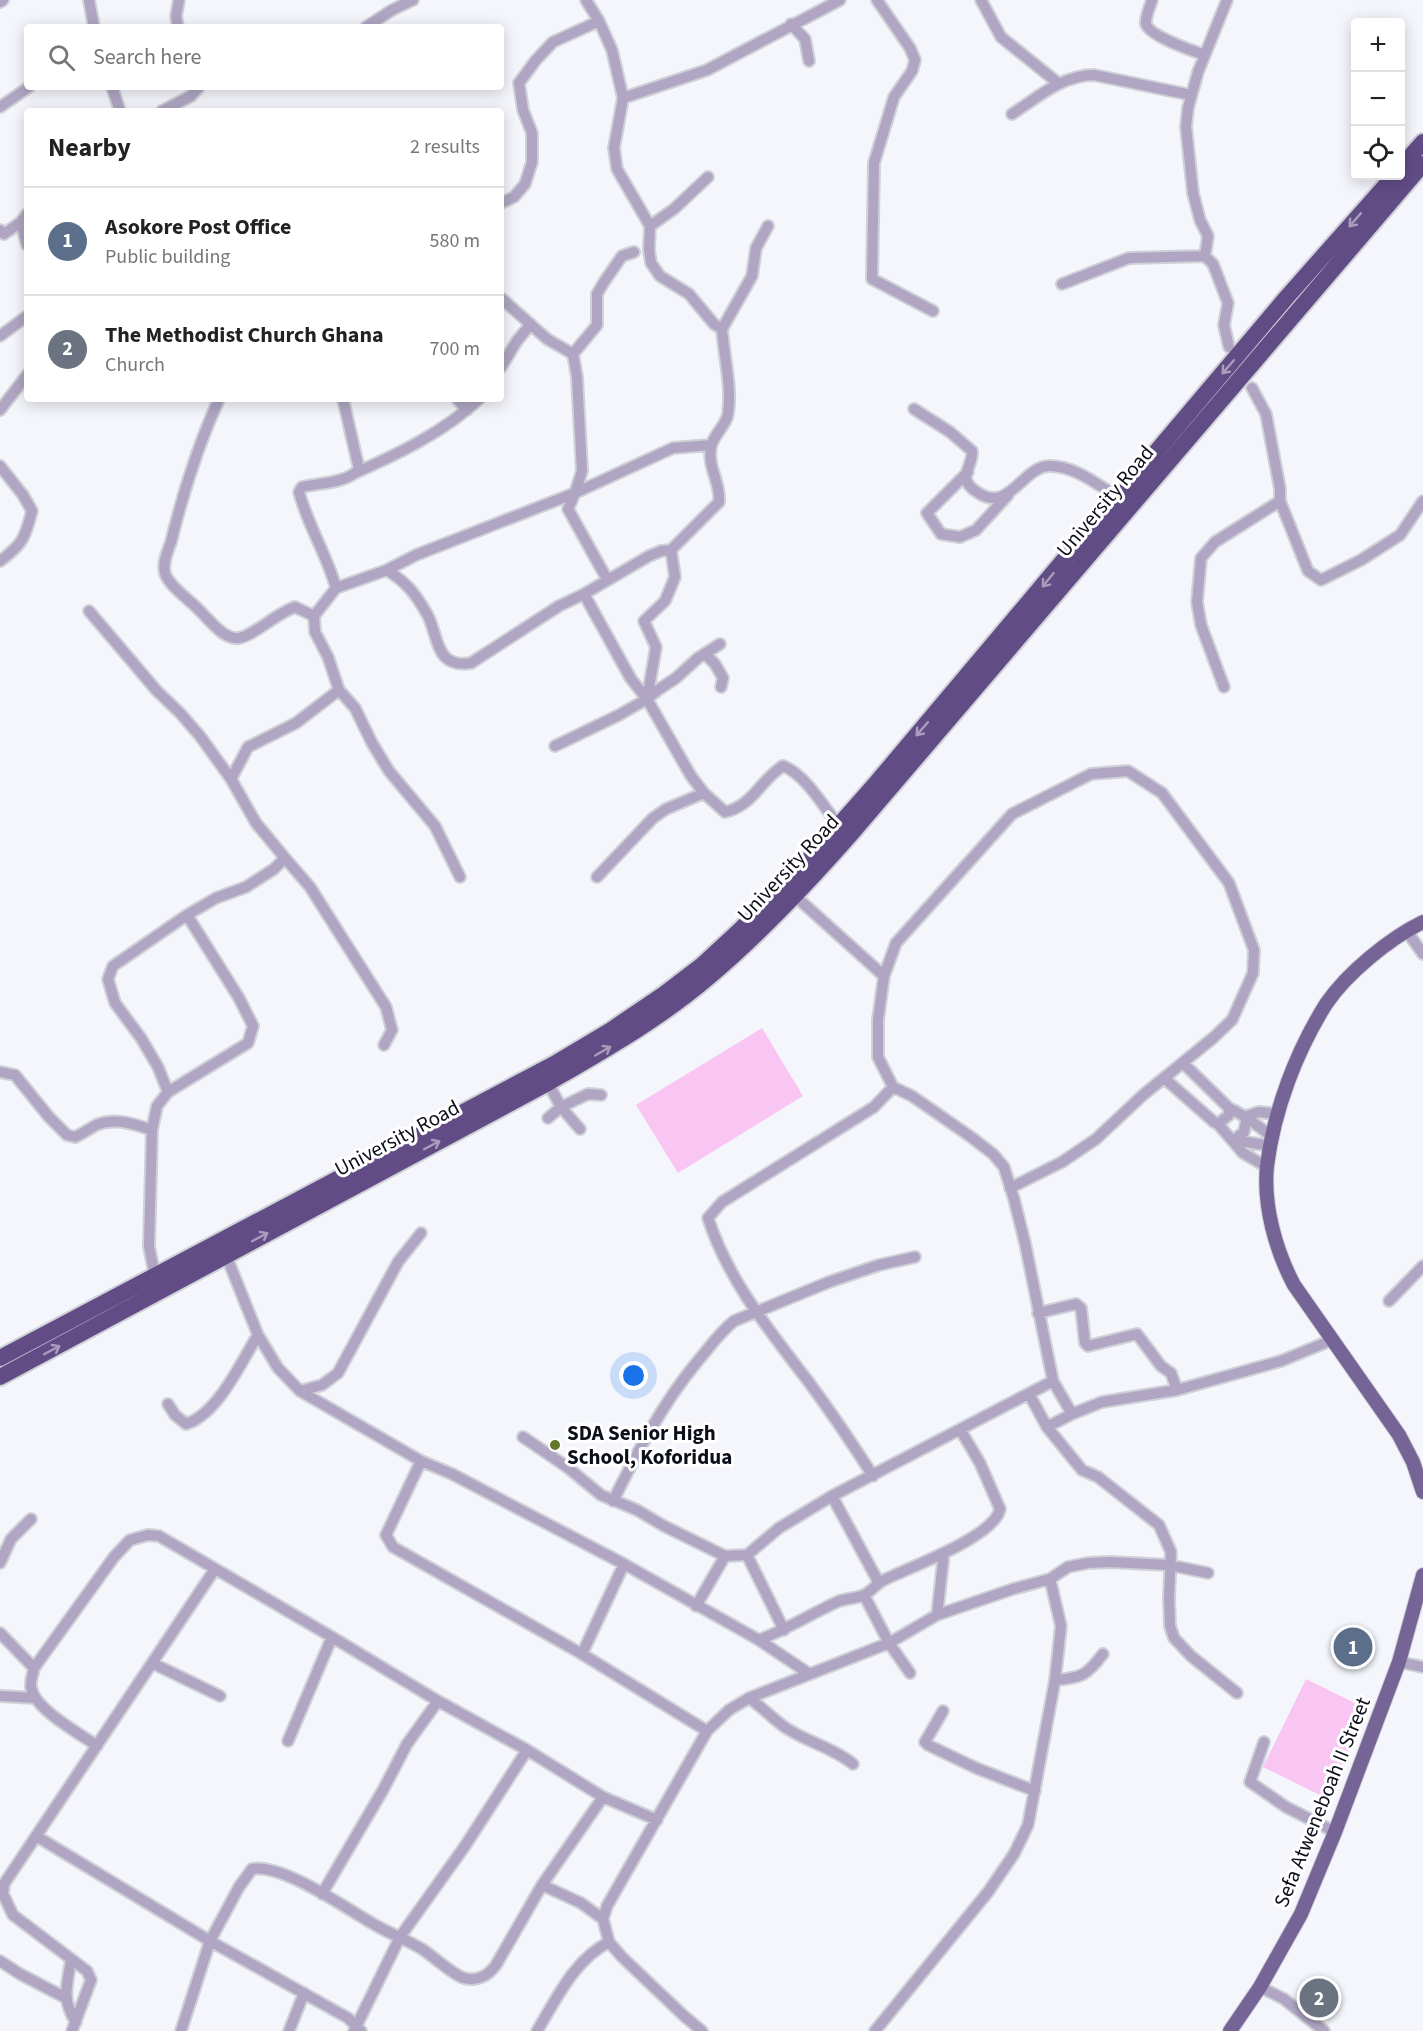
<!DOCTYPE html>
<html lang="en">
<head>
<meta charset="utf-8">
<style>
	body { margin:0; font-family:"Source Sans 3",sans-serif; background:#f6f6f6; color:#222 }
	.controls { position:absolute; right:18px; top:18px; display:grid; overflow:hidden; border-radius:6px; box-shadow:0 3px 15px #0003 }
	.controls button { width:54px; height:54px; display:grid; place-items:center; padding:0; border:0; border-bottom:2px solid #e0e0e0; background:#fff; color:#222; font:30px sans-serif }
	.you { position:absolute; left:634px; top:1376px; width:21px; height:21px; margin:-15px; border:4px solid #fff; border-radius:50%; background:#1a73e8; box-shadow:0 0 0 9px #1a73e833 }
	.badge { display:grid; place-items:center; width:39px; height:39px; border-radius:50%; background:#637727; color:#fff; font-size:20px; font-weight:700 }
	.pin { position:absolute; translate:-50% -50%; border:3px solid #fff; box-shadow:0 2px 6px #0006 }
	.list { margin:0; padding:0; list-style:none }
	h2 { display:flex; justify-content:space-between; align-items:center; height:78px; margin:0; padding:0 24px; font-size:26px }
	h2 small { font-size:20px; font-weight:400; color:#767676 }
	.list li { display:grid; grid-template-columns:39px 1fr auto; gap:18px; align-items:center; box-sizing:border-box; height:108px; padding:0 24px; border-top:2px solid #e0e0e0 }
	.list b { display:block; font-size:22px; white-space:nowrap }
	.list p { margin:0; font-size:20px; white-space:nowrap; color:#767676 }
	.list em { font-size:20px; font-style:normal; color:#767676 }
	.icon { flex:none; width:33px; height:33px; fill:none; stroke:currentColor; stroke-width:2; stroke-linecap:round; stroke-linejoin:round }
	.map { position:relative; flex:none; width:1423px; height:2031px; overflow:hidden }
	.search { position:absolute; background:#fff; box-shadow:0 3px 15px #0003; left:24px; top:24px; width:480px; height:66px; display:flex; align-items:center; gap:15px; box-sizing:border-box; padding:0 21px; border-radius:6px; color:#767676; font-size:22px }
	.panel { position:absolute; background:#fff; box-shadow:0 3px 15px #0003; left:24px; top:108px; width:480px; height:294px; border-radius:6px }
	.map>svg:first-child { display:block }
</style>
</head>
<body>
<div class="map">
<svg width="1423" height="2031" viewBox="0 0 1423 2031">
	<rect width="100%" height="100%" fill="#f4f6fc"/>
	<path fill="#f9c5f3" d="M762,1028L803,1096L678,1173L636,1105Z
		M1306,1679L1369,1710L1326,1798L1263,1767Z"/>
	<g fill="none" stroke-linecap="round" stroke-linejoin="round">
		<g stroke="#cfd1d8" stroke-width="14">
			<path id="minor" d="M89,0L94,27
				M586,0L599,21L612,50L623,98L614,148L617,169L650,226L649,250L651,263L660,276L689,294L714,324L722,329C724,357 732,387 728,414C726,426 713,435 711,447C707,467 721,483 719,502L671,550L675,577L665,601L644,621L656,647L647,699
				M877,0L910,48L915,60L912,71L894,97L874,163L872,279L933,311
				M981,0L1001,37L1058,83
				M1152,0C1150,7 1145,17 1146,24C1149,36 1193,51 1205,55
				M0,2L3,0
				M791,24L805,39L809,61
				M178,27L176,16L179,0
				M366,27L392,10L413,0
				M112,87L120,111
				M623,98L707,70L840,0
				M0,107L29,87
				M162,111L191,96L199,87
				M1012,114C1037,98 1062,75 1094,75L1191,95
				M501,203L514,197L525,184L532,162V133L523,110L519,83L536,60L553,42L599,21
				M27,214L21,222L27,245
				M650,226L674,209L708,177
				M0,230L4,234L21,222
				M1205,256L1213,264L1228,303L1224,325L1229,347
				M1062,284L1129,258L1205,256L1208,236L1200,220L1193,193L1186,127L1188,108L1198,72L1227,0
				M501,298L547,339L573,354
				M722,329L752,276L756,248L768,226
				M0,336L27,316
				M501,367L517,341L530,325
				M1252,388L1266,414L1280,489V501L1308,571L1321,580L1361,560L1400,535L1423,501
				M219,399C198,445 183,493 171,542C168,551 162,563 165,573C168,586 193,602 202,613C211,622 225,640 239,638C253,636 277,613 295,607L314,616
				M457,399L467,410
				M914,409L950,432L972,451C973,461 966,469 966,478C967,485 972,489 977,492C1009,515 1022,466 1050,466C1076,466 1099,486 1121,499
				M0,410L27,375
				M0,466L23,495L32,511C25,538 23,544 0,561
				M968,472L927,513L941,534L960,537L976,530L1008,495
				M355,473C398,454 444,432 479,399
				M387,570C407,583 415,593 427,614C439,635 434,669 471,663L559,606L584,594L631,679L647,699L691,776L704,793L725,812C754,805 760,780 783,766C805,774 824,807 838,825
				M607,579L568,509L575,493L673,448L711,445
				M336,588C327,555 308,526 299,492L302,487C319,483 348,483 359,469L343,399
				M584,594L649,556L661,551L671,550
				M89,611L157,691L180,713L200,736L231,779L256,823L285,858L274,869L246,887L216,898L187,915L113,966L108,979L115,1003L141,1038L158,1067L168,1092L157,1106L152,1130L149,1246L156,1282
				M705,654L715,664L723,678L721,687
				M1224,687L1201,625L1197,602L1201,558L1215,542L1280,501
				M555,746L619,715L647,699L658,690L676,678L698,658L720,644
				M231,779L248,747L296,723L339,690
				M285,858L310,887L386,1007L392,1030L384,1045
				M460,877L435,826L389,771L372,743L355,708L339,690L328,657L315,632L314,616L336,588L387,570L416,555L575,493L582,471L577,377L573,354L597,325V294L604,282L622,256L634,252
				M597,877L653,818L666,809L704,793
				M794,895L884,976
				M1406,930L1423,954
				M0,1072L15,1075L49,1117L67,1135L75,1137C82,1134 89,1129 96,1125C115,1117 134,1124 152,1130
				M1164,1078L1214,1122L1218,1124L1229,1115V1108L1183,1063
				M548,1083L561,1107L588,1094L601,1095
				M893,1087L878,1057V1020L884,976L896,943L1012,814L1091,774L1128,771L1162,793L1229,883L1254,950L1253,973L1232,1020L1213,1038L1143,1095L1096,1139L1062,1162L1010,1188
				M168,1092L248,1043L253,1026L239,998L187,915
				M1229,1108C1247,1116 1257,1126 1273,1137
				M1247,1116L1259,1112L1278,1114
				M548,1118L561,1107L580,1129
				M1218,1124L1243,1153L1267,1167
				M1234,1140L1271,1146
				M1234,1140L1244,1132L1247,1116
				M224,1250L258,1335L278,1368L300,1391L421,1461L452,1474L624,1564L759,1640L808,1673
				M1389,1301L1423,1266
				M1038,1313L1076,1304L1081,1308L1085,1343L1088,1346L1137,1334L1161,1366L1171,1373L1177,1390
				M300,1391L322,1385L338,1373L398,1262L421,1233
				M1029,1394L1047,1427L1082,1470L1098,1477L1159,1525L1171,1552L1169,1598L1170,1626L1174,1638L1191,1656L1237,1693
				M168,1404L175,1415L186,1424C218,1414 241,1362 258,1335
				M1047,1427L1072,1414
				M523,1437L567,1467L601,1495L637,1510L664,1526L725,1556
				M421,1461L386,1535L393,1547L582,1654L707,1731
				M873,1476C852,1443 831,1412 808,1381C769,1330 728,1280 708,1218L722,1202L874,1107L893,1087L912,1096L971,1137L993,1154L1004,1167L1014,1199L1025,1243L1053,1381L1072,1414L1102,1402L1177,1390L1281,1361L1332,1340
				M832,1496L879,1583
				M613,1501C637,1453 662,1404 697,1362C709,1348 719,1333 734,1321L829,1282L879,1265L915,1257
				M747,1555L784,1630
				M0,1563L11,1539L31,1519
				M864,1595L889,1643L910,1673
				M696,1606L725,1556L747,1555L779,1528L832,1496L1053,1381
				M937,1615L944,1553
				M0,1633L34,1668
				M759,1640C787,1629 811,1614 837,1602C845,1598 856,1599 864,1595C871,1592 875,1585 882,1581C907,1568 995,1537 1000,1509L980,1463L961,1431
				M582,1654L624,1564
				M1399,1662L1423,1667
				M152,1663L220,1696
				M1055,1680C1082,1678 1087,1675 1103,1654
				M0,1696L35,1698
				M749,1698C762,1707 773,1719 786,1728C807,1742 834,1748 853,1764
				M943,1711L925,1742L928,1745L976,1768L1035,1791
				M288,1741L332,1637
				M1264,1742L1250,1782L1286,1807L1335,1832
				M97,1746C79,1733 34,1709 31,1687C30,1681 33,1674 34,1668L114,1557L130,1540L148,1535L159,1536L332,1637L438,1701L527,1750L603,1797L657,1820
				M36,1836L210,1941L348,2018L361,2031
				M542,1885L581,1903L603,1919
				M322,1894L383,1790L407,1744L438,1701
				M71,1960C67,1986 61,1999 76,2022
				M0,1961L20,1974L66,1998
				M1260,1987L1284,1999L1324,2031
				M72,2031L91,1980L87,1971L13,1915L3,1894L4,1884L215,1569
				M181,2031L210,1941L239,1887L252,1869C283,1863 348,1910 377,1926C391,1934 407,1940 422,1949C433,1956 453,1975 464,1978C477,1982 489,1975 496,1965L542,1885L603,1797
				M289,2031L304,1993
				M354,2031L400,1937L465,1846L527,1750
				M537,2031C557,1998 574,1960 609,1942
				M702,2031L683,2015L622,1957L609,1942L603,1919L607,1906L707,1731L729,1710L749,1698L889,1643L937,1615L1013,1589L1050,1579L1068,1567L1088,1563L1110,1562L1169,1565L1208,1573
				M875,2031L988,1892L1014,1854L1028,1825L1055,1680L1061,1626L1050,1579"/>
		</g>
		<g stroke="#cfd1d8" stroke-width="16">
			<path id="major" d="M1423,922C1390,938 1347,973 1326,1004C1296,1052 1274,1110 1267,1166C1263,1206 1276,1251 1294,1285L1399,1435L1413,1462L1423,1492
				M1230,2031L1260,1987L1301,1914L1335,1832L1399,1662L1423,1575"/>
		</g>
		<g stroke="#cfd1d8" stroke-width="20">
			<path id="highway" d="M1400,168L1423,142
				M0,1358L554,1064L611,1030L664,994L702,965L742,928L794,876L877,782L1068,555L1121,499L1134,478L1286,298L1394,176
				M0,1377L548,1083C603,1051 660,1019 709,977C760,934 807,884 851,834L1423,164"/>
		</g>
		<use href="#minor" stroke="#b0a6c3" stroke-width="10"/>
		<use href="#major" stroke="#766497" stroke-width="14"/>
		<use href="#highway" stroke="#624c86" stroke-width="16"/>
	</g>
	<defs><path id="oneway-shaft" d="M-6 0H5M1.5-3L5.5 0L1.5 3" fill="none" stroke-width="1.6" stroke-linecap="round" stroke-linejoin="round" transform="scale(1.5)"/></defs>
	<g stroke="#a99dbc">
		<use href="#oneway-shaft" transform="translate(1355 220) rotate(131)"/>
		<use href="#oneway-shaft" transform="translate(1228 367) rotate(131)"/>
		<use href="#oneway-shaft" transform="translate(1048 580) rotate(129)"/>
		<use href="#oneway-shaft" transform="translate(922 729) rotate(131)"/>
		<use href="#oneway-shaft" transform="translate(603 1051) rotate(-30)"/>
		<use href="#oneway-shaft" transform="translate(432 1145) rotate(-28)"/>
		<use href="#oneway-shaft" transform="translate(260 1237) rotate(-28)"/>
		<use href="#oneway-shaft" transform="translate(52 1350) rotate(-28)"/>
	</g>
	<circle fill="#637727" stroke="#fff" stroke-width="2" cx="555" cy="1445" r="6"/>
	<g text-anchor="middle" stroke-width="6" stroke-linejoin="round" paint-order="stroke">
		<g font-size="21" fill="#0c0f19" stroke="#fff">
			<text transform="translate(1105 501) rotate(-50)" y="7">University Road</text>
			<text transform="translate(788 868) rotate(-47)" y="7">University Road</text>
			<text transform="translate(397 1138) rotate(-28)" y="7">University Road</text>
			<text transform="translate(1322 1802) rotate(-68)" y="7">Sefa Atweneboah II Street</text>
		</g>
		<g font-size="21" font-weight="bold" fill="#0c0f19" stroke="#fff" text-anchor="start">
			<text x="567" y="1440">SDA Senior High<tspan x="567" dy="24">School, Koforidua</tspan></text>
		</g>
	</g>
</svg>
<div class="controls">
<button>+</button>
<button>−</button>
<button><svg class="icon" aria-label="locate" viewBox="0 0 24 24"><circle cx="12" cy="12" r="6"/><path d="M12 2v4M12 18v4M2 12h4M18 12h4"/></svg></button>
</div>
<div class="you"></div>
<div class="pin badge" style="left:1353px;top:1647px;background:#5c6f8a">1</div>
<div class="pin badge" style="left:1319px;top:1998px;background:#6b7280">2</div>
<div class="search"><svg class="icon" aria-label="search" viewBox="0 0 24 24"><circle cx="10" cy="10" r="6"/><path d="M15 15l6 6"/></svg>Search here</div>
<section class="panel">
<h2>Nearby<small>2 results</small></h2>
<ul class="list">
<li><span class="badge" style="background:#5c6f8a">1</span><div><b>Asokore Post Office</b><p>Public building</p></div><em>580 m</em></li>
<li><span class="badge" style="background:#6b7280">2</span><div><b>The Methodist Church Ghana</b><p>Church</p></div><em>700 m</em></li>
</ul>
</section>
</div>
</body>
</html>
